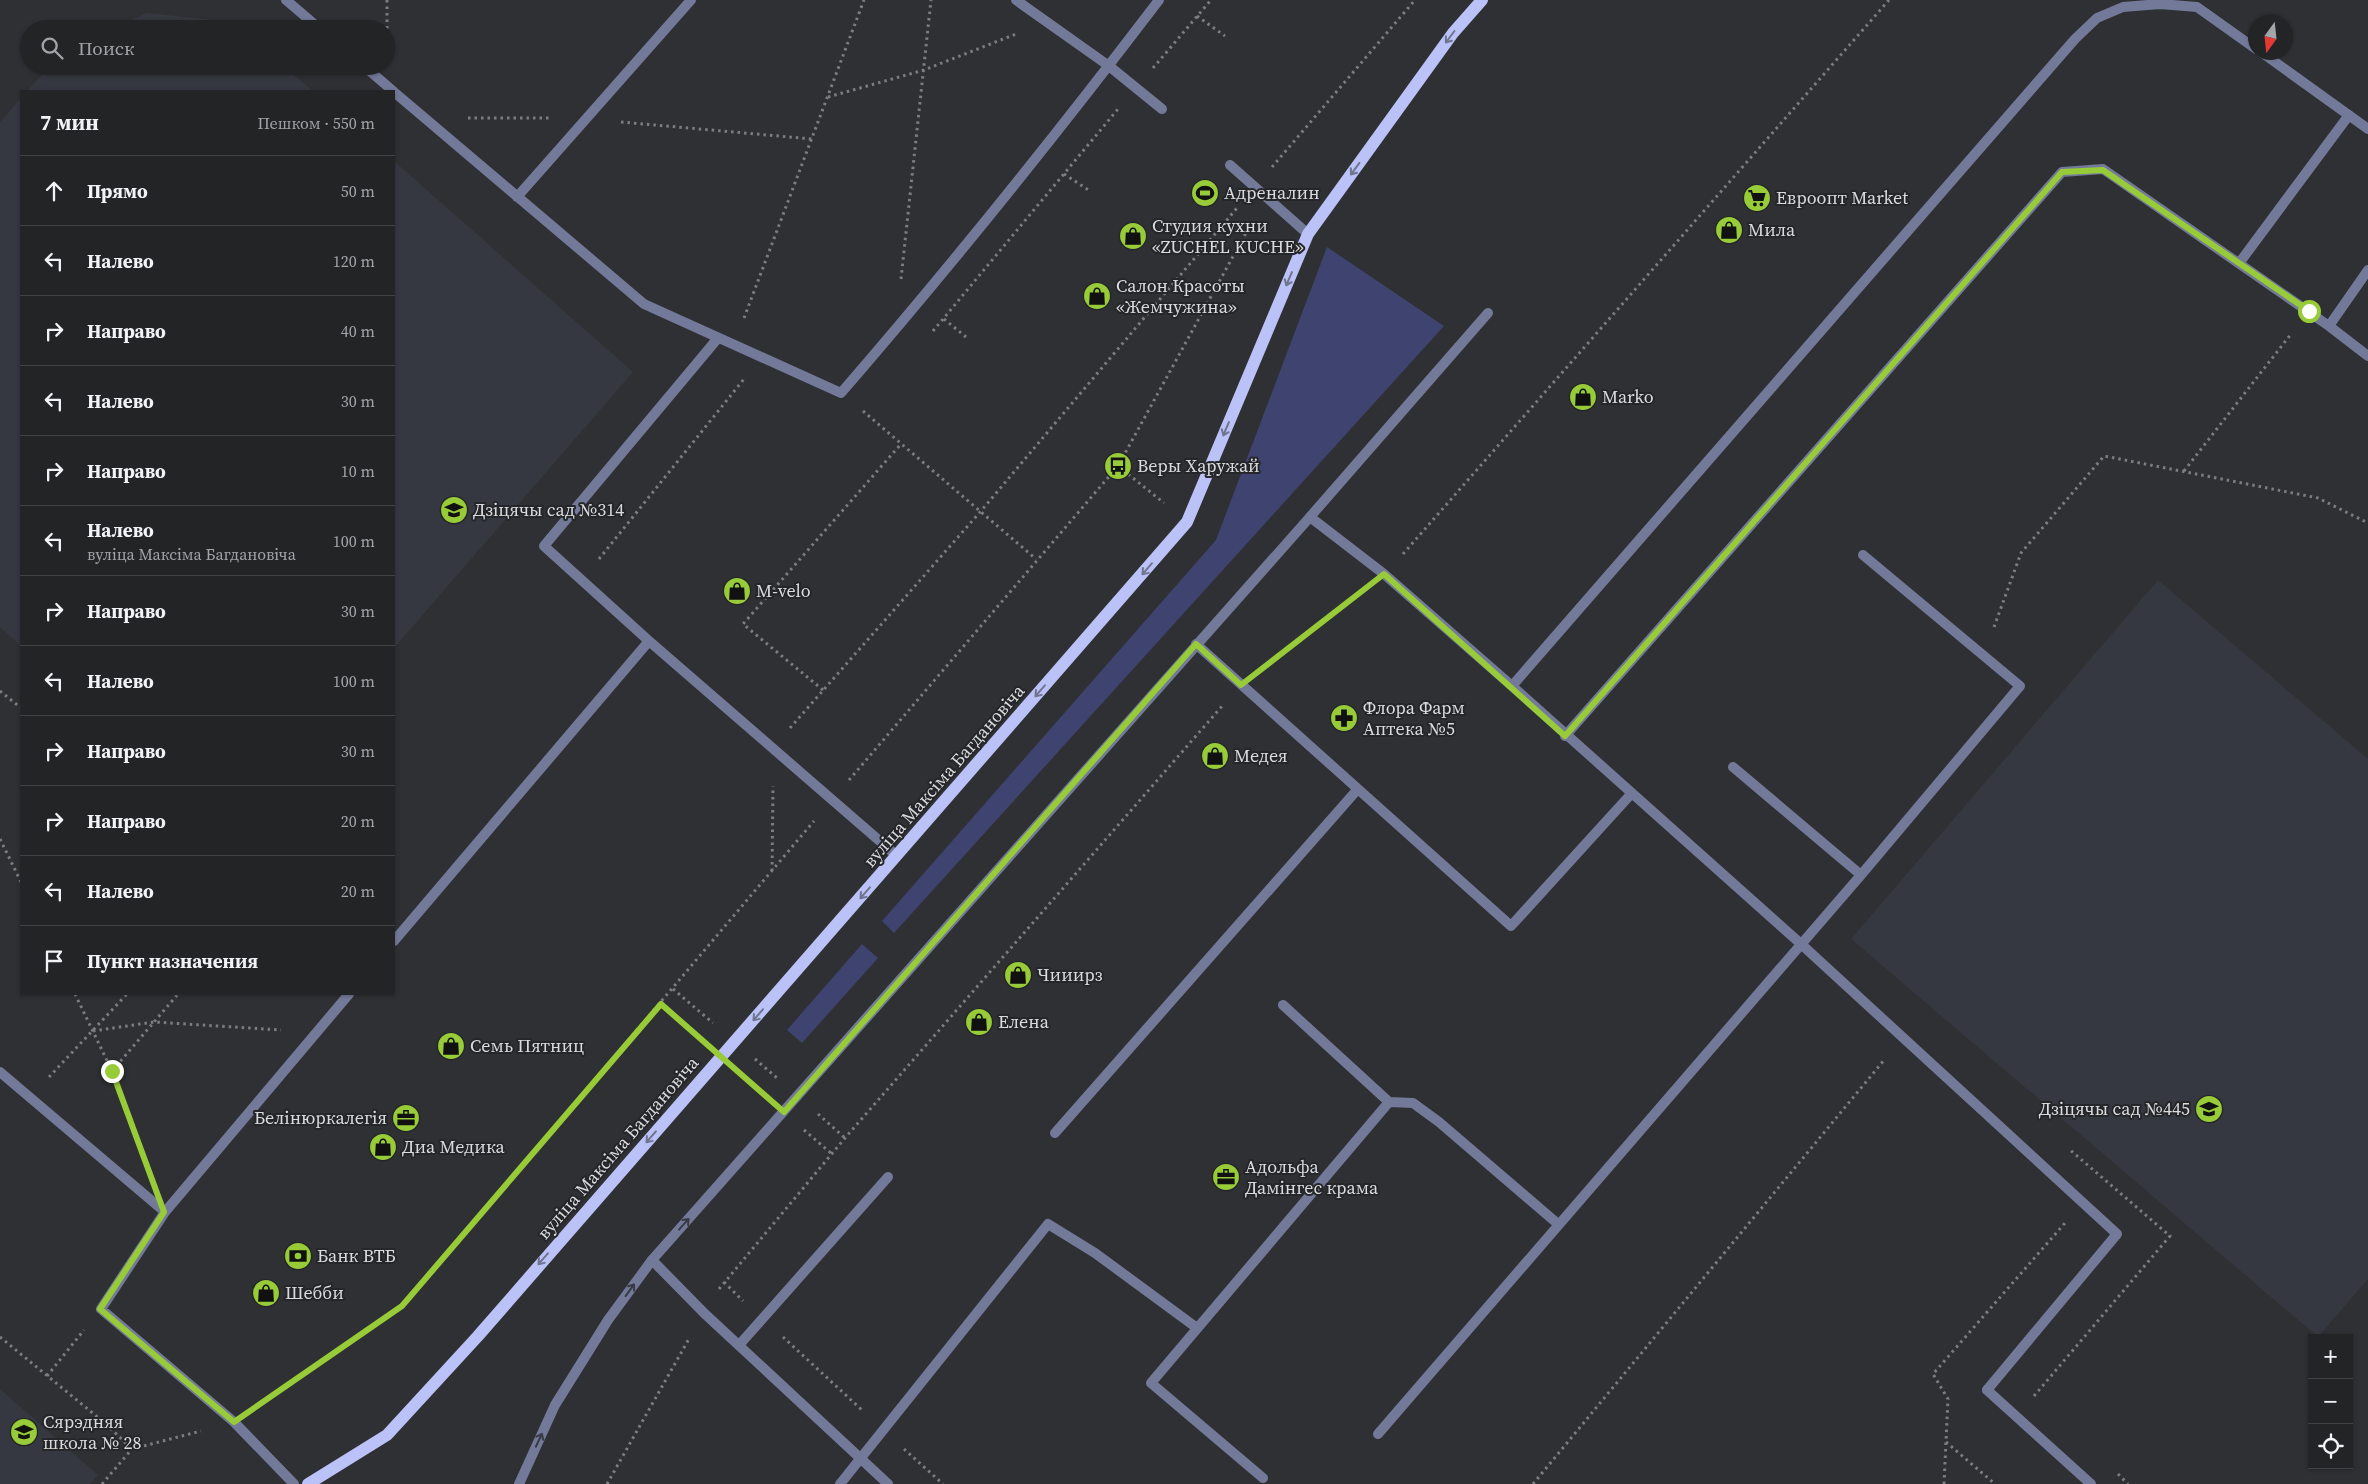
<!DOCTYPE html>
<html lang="ru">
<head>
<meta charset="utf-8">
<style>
	body { margin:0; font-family:"Source Serif 4",serif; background:#2f3032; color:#f1f3f6 }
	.controls { position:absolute; right:15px; bottom:15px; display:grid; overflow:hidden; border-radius:0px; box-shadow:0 1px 4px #0004 }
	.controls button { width:45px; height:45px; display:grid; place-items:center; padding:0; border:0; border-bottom:1px solid #404143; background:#232426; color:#f1f3f6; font:25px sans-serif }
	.compass { position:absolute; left:2248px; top:15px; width:45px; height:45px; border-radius:50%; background:#232426; box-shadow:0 1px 4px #0004; rotate:195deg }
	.stop { position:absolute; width:15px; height:15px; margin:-11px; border:4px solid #97cb38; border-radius:50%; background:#fff }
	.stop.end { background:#97cb38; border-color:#fff; box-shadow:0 1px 5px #0008 }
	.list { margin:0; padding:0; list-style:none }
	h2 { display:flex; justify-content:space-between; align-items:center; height:65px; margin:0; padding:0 20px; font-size:21px }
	h2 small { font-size:16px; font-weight:400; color:#a3a4a7 }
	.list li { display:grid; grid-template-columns:32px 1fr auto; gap:15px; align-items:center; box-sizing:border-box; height:70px; padding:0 20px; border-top:1px solid #404143 }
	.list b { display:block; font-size:19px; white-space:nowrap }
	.list p { margin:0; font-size:16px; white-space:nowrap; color:#a3a4a7 }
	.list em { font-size:16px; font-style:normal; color:#a3a4a7 }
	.icon { flex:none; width:28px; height:28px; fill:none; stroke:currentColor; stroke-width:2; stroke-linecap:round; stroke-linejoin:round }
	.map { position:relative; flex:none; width:2368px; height:1484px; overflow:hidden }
	.search { position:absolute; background:#232426; box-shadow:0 1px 4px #0004; left:20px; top:20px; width:375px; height:55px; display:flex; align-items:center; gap:12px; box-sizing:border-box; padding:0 18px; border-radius:28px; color:#a3a4a7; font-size:19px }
	.panel { position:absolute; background:#232426; box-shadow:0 1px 4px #0004; left:20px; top:90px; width:375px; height:905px; border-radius:0px }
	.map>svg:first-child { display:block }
</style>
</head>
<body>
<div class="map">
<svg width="2368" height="1484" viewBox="0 0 2368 1484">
	<rect width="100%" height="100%" fill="#2f3033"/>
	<path fill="#363841" d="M147,13L231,22L239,29H111Z
		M50,66H283L313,91H27Z
		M21,98V646L0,627V122Z
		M394,161L633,372L394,648Z
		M2158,580L2368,759V1279L2318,1337L1851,939Z
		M0,1389L98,1475L90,1484H0Z"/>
	<path fill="#3e4370" d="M1327,247L1444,326L894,933L882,921L1216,540Z
		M862,944L878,958L802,1043L787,1030Z"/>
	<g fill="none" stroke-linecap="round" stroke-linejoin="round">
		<path stroke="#7d7d80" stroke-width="3" stroke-dasharray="2.5 4" stroke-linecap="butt" d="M387,0V48
			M1197,16L1225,36
			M1153,68L1211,0
			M828,97L924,70L1016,34
			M468,118H549
			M621,122L812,139
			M1272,167L1415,0
			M1064,174L1090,191
			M901,279L931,0
			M744,318L864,0
			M944,319L966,337
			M933,331L1118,109
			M863,411L1036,559
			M1118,466L1164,503
			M2184,471L2291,334
			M1403,554L1889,0
			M599,559L744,379
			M1994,627L2021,553L2104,456L2318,498L2368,523
			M1264,667L1362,592
			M823,690L743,624L901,444
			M0,691L21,708
			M790,728L981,511L1237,208
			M849,780L1118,466L1253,220
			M0,839L21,882
			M772,871L773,786
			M673,989L713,1023
			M75,994L112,1071L143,1155
			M661,1004L700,1038
			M93,1031L154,1022L281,1030
			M755,1059L777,1078
			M112,1071L178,994
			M742,1075L763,1094
			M49,1077L127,994
			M818,1114L845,1138
			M804,1130L832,1154
			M724,1282L743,1301
			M719,1289L845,1138L1223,705
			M0,1337L106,1424L132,1449
			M783,1337L863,1411
			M47,1376L84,1330
			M2034,1396L2170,1236L2069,1149
			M256,1407L403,1306L814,821
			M1946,1442L1995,1484
			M904,1449L943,1484
			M2118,1474L2128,1484
			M102,1484L132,1449L201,1431
			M607,1484L690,1337
			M1533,1484L1885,1059
			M1944,1484L1948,1399L1933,1374L2065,1223"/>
		<path stroke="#737999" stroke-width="10" d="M286,0L320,29
			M1016,0L1109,66L1162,109
			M2261,52L2368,129
			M364,66L393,91
			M394,92L644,304L841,393C951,266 1057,134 1159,0
			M1230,165L1308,234
			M517,197L691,0
			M2240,262L2349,115
			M2368,270L2329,326L2368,356
			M1488,313L1310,517L1384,574L1512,686L1801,944L2117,1234L1987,1390
			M718,338L544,546L649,641L897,856
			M1196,644L1511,926L1632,793
			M1512,686L2075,39L2097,18L2123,7L2160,4L2197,7L2256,49
			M1565,736L2062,172L2103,169L2329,326
			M1733,767L1861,875
			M394,941L649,641
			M1283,1005L1389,1102
			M0,1072L165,1212L101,1309L234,1422L294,1484
			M1055,1133L1357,790
			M165,1212L349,994
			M652,1260L704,1313L888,1484
			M740,1344L888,1177
			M1378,1434L1861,875L2020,686L1863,555
			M1263,1478L1151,1383L1389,1102L1413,1103L1439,1122L1558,1224
			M840,1484L1048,1224L1095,1253L1197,1328"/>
		<path stroke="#737999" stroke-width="10" d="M1987,1390L2091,1484
			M519,1484L555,1405L608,1320L652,1260L1310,517"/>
		<path stroke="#bac2f7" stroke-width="12" d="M308,1484L387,1435L478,1336L1187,522L1308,234L1453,33L1482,0"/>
	</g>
	<defs><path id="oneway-shaft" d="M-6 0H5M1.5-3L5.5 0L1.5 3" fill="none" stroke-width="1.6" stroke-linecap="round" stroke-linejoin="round" transform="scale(1.25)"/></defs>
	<g stroke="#707490">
		<use href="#oneway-shaft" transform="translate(1450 37) rotate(127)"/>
		<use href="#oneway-shaft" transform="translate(1355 169) rotate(126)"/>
		<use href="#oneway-shaft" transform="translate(1289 279) rotate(113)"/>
		<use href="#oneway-shaft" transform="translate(1226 429) rotate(113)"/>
		<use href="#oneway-shaft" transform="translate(1147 569) rotate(131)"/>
		<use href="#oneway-shaft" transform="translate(1040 691) rotate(131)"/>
		<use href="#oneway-shaft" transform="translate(865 893) rotate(131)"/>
		<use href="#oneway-shaft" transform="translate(758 1015) rotate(131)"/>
		<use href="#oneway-shaft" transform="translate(651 1137) rotate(131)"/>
		<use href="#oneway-shaft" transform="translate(543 1259) rotate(131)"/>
	</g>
	<g stroke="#383b45">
		<use href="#oneway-shaft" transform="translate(684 1224) rotate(-48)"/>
		<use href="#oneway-shaft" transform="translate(630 1290) rotate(-54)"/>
		<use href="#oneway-shaft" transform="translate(539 1440) rotate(-65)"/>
	</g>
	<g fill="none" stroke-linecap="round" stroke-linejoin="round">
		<path stroke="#97cb38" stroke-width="6" d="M112,1071L164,1212L100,1309L234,1422L402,1306L661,1004L784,1112L1196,644L1241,685L1384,574L1565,736L2062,172L2103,170L2309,311"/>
	</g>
	<defs>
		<g id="stadium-disc" transform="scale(1.4375)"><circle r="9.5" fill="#97cb38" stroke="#252629"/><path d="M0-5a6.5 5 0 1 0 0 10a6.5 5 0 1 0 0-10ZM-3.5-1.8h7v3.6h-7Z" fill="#111"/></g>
		<g id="supermarket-disc" transform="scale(1.4375)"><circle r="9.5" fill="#97cb38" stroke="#252629"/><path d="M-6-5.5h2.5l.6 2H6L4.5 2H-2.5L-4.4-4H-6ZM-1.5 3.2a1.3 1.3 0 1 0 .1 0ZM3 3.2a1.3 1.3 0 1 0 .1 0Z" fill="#111"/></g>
		<g id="shop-disc" transform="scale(1.4375)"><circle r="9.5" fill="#97cb38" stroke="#252629"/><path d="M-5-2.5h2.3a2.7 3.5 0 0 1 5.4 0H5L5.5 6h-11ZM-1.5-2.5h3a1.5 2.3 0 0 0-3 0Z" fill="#111"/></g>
		<g id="bus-disc" transform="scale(1.4375)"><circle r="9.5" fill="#97cb38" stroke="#252629"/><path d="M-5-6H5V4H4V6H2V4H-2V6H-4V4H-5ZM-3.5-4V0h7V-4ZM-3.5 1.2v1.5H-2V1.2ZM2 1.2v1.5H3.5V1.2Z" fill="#111"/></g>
		<g id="school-disc" transform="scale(1.4375)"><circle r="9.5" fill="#97cb38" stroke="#252629"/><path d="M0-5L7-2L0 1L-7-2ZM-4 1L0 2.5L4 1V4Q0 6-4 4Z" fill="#111"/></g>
		<g id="pharmacy-disc" transform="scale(1.4375)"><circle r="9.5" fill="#97cb38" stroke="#252629"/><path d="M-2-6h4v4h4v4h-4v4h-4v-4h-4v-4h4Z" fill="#111"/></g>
		<g id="office-disc" transform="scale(1.4375)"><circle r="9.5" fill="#97cb38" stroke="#252629"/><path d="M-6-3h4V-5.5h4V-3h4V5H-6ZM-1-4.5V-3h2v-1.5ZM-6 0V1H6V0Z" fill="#111"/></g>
		<g id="bank-disc" transform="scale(1.4375)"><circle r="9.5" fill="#97cb38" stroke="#252629"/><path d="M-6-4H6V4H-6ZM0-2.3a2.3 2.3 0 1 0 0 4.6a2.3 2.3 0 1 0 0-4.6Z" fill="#111"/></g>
	</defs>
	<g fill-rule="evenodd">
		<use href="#stadium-disc" x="1205" y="193"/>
		<use href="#supermarket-disc" x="1757" y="198"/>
		<use href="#shop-disc" x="1729" y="230"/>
		<use href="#shop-disc" x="1133" y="236"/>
		<use href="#shop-disc" x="1097" y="296"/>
		<use href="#shop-disc" x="1583" y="397"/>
		<use href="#bus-disc" x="1118" y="466"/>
		<use href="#school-disc" x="454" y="510"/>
		<use href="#shop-disc" x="737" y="591"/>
		<use href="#pharmacy-disc" x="1344" y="718"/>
		<use href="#shop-disc" x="1215" y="756"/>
		<use href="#shop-disc" x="1018" y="975"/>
		<use href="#shop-disc" x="979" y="1022"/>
		<use href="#shop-disc" x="451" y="1046"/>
		<use href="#school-disc" x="2209" y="1109"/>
		<use href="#office-disc" x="406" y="1118"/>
		<use href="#shop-disc" x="383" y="1147"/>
		<use href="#office-disc" x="1226" y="1177"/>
		<use href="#bank-disc" x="298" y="1256"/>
		<use href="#shop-disc" x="266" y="1293"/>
		<use href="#school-disc" x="24" y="1432"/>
	</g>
	<g text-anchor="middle" stroke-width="4" stroke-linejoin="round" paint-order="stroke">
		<g font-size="18" fill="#dbdbde" stroke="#252629" text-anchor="start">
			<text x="1224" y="199">Адреналин</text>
			<text x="1776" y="204">Евроопт Market</text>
			<text x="1152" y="232">Студия кухни<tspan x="1152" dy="21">«ZUCHEL KUCHE»</tspan></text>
			<text x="1748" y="236">Мила</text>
			<text x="1116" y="292">Салон Красоты<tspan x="1116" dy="21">«Жемчужина»</tspan></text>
			<text x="1602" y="403">Marko</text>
			<text x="1137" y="472">Веры Харужай</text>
			<text x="473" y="516">Дзіцячы сад №314</text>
			<text x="756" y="597">M-velo</text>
			<text x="1363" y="714">Флора Фарм<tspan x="1363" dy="21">Аптека №5</tspan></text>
			<text x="1234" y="762">Медея</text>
			<text x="1037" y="981">Чииирз</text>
			<text x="998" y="1028">Елена</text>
			<text x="470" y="1052">Семь Пятниц</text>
			<text x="2190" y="1115" text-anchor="end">Дзіцячы сад №445</text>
			<text x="387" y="1124" text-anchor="end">Белінюркалегія</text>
			<text x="402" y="1153">Диа Медика</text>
			<text x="1245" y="1173">Адольфа<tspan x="1245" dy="21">Дамінгес крама</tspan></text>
			<text x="317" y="1262">Банк ВТБ</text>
			<text x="285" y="1299">Шебби</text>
			<text x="43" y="1428">Сярэдняя<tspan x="43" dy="21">школа № 28</tspan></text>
		</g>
		<g font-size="18" fill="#dbdbde" stroke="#252629">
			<text transform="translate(944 776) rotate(-49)" y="6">вуліца Максіма Багдановіча</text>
			<text transform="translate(618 1148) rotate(-49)" y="6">вуліца Максіма Багдановіча</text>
		</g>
	</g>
</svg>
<div class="controls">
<button>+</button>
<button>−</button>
<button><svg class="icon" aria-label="locate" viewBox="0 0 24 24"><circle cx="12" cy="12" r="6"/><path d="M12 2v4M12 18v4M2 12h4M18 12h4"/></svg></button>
</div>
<svg class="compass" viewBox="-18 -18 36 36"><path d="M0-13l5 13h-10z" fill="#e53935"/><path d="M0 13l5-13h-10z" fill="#a3a4a7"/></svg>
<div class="stop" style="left:2309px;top:311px"></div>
<div class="stop end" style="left:112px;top:1071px"></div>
<div class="search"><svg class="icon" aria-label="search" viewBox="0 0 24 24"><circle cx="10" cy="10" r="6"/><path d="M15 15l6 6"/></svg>Поиск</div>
<section class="panel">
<h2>7 мин<small>Пешком · 550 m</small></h2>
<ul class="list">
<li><svg class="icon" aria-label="ahead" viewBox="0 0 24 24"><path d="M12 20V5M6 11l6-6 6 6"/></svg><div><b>Прямо</b></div><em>50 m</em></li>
<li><svg class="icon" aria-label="left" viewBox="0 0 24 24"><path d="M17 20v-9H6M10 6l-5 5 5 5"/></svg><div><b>Налево</b></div><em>120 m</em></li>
<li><svg class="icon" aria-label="right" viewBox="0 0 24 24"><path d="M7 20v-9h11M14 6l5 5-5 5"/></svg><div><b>Направо</b></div><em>40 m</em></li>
<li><svg class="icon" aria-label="left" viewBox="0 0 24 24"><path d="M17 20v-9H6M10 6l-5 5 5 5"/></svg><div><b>Налево</b></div><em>30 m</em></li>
<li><svg class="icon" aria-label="right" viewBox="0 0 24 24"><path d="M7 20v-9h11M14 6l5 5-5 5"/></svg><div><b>Направо</b></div><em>10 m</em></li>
<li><svg class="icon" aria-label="left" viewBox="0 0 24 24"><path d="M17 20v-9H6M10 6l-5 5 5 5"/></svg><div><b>Налево</b><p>вуліца Максіма Багдановіча</p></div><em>100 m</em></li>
<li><svg class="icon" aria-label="right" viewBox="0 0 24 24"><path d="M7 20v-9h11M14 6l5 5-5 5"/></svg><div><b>Направо</b></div><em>30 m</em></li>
<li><svg class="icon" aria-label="left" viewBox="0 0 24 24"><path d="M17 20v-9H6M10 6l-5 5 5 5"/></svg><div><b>Налево</b></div><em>100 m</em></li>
<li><svg class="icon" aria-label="right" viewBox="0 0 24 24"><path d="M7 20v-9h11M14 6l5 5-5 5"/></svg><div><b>Направо</b></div><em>30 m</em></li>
<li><svg class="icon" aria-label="right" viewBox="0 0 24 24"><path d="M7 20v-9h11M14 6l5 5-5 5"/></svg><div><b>Направо</b></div><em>20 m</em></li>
<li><svg class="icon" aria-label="left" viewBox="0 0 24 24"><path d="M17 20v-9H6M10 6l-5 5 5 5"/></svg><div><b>Налево</b></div><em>20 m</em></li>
<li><svg class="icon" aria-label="arrive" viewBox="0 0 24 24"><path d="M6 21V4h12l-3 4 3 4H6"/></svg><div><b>Пункт назначения</b></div></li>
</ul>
</section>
</div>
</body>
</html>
